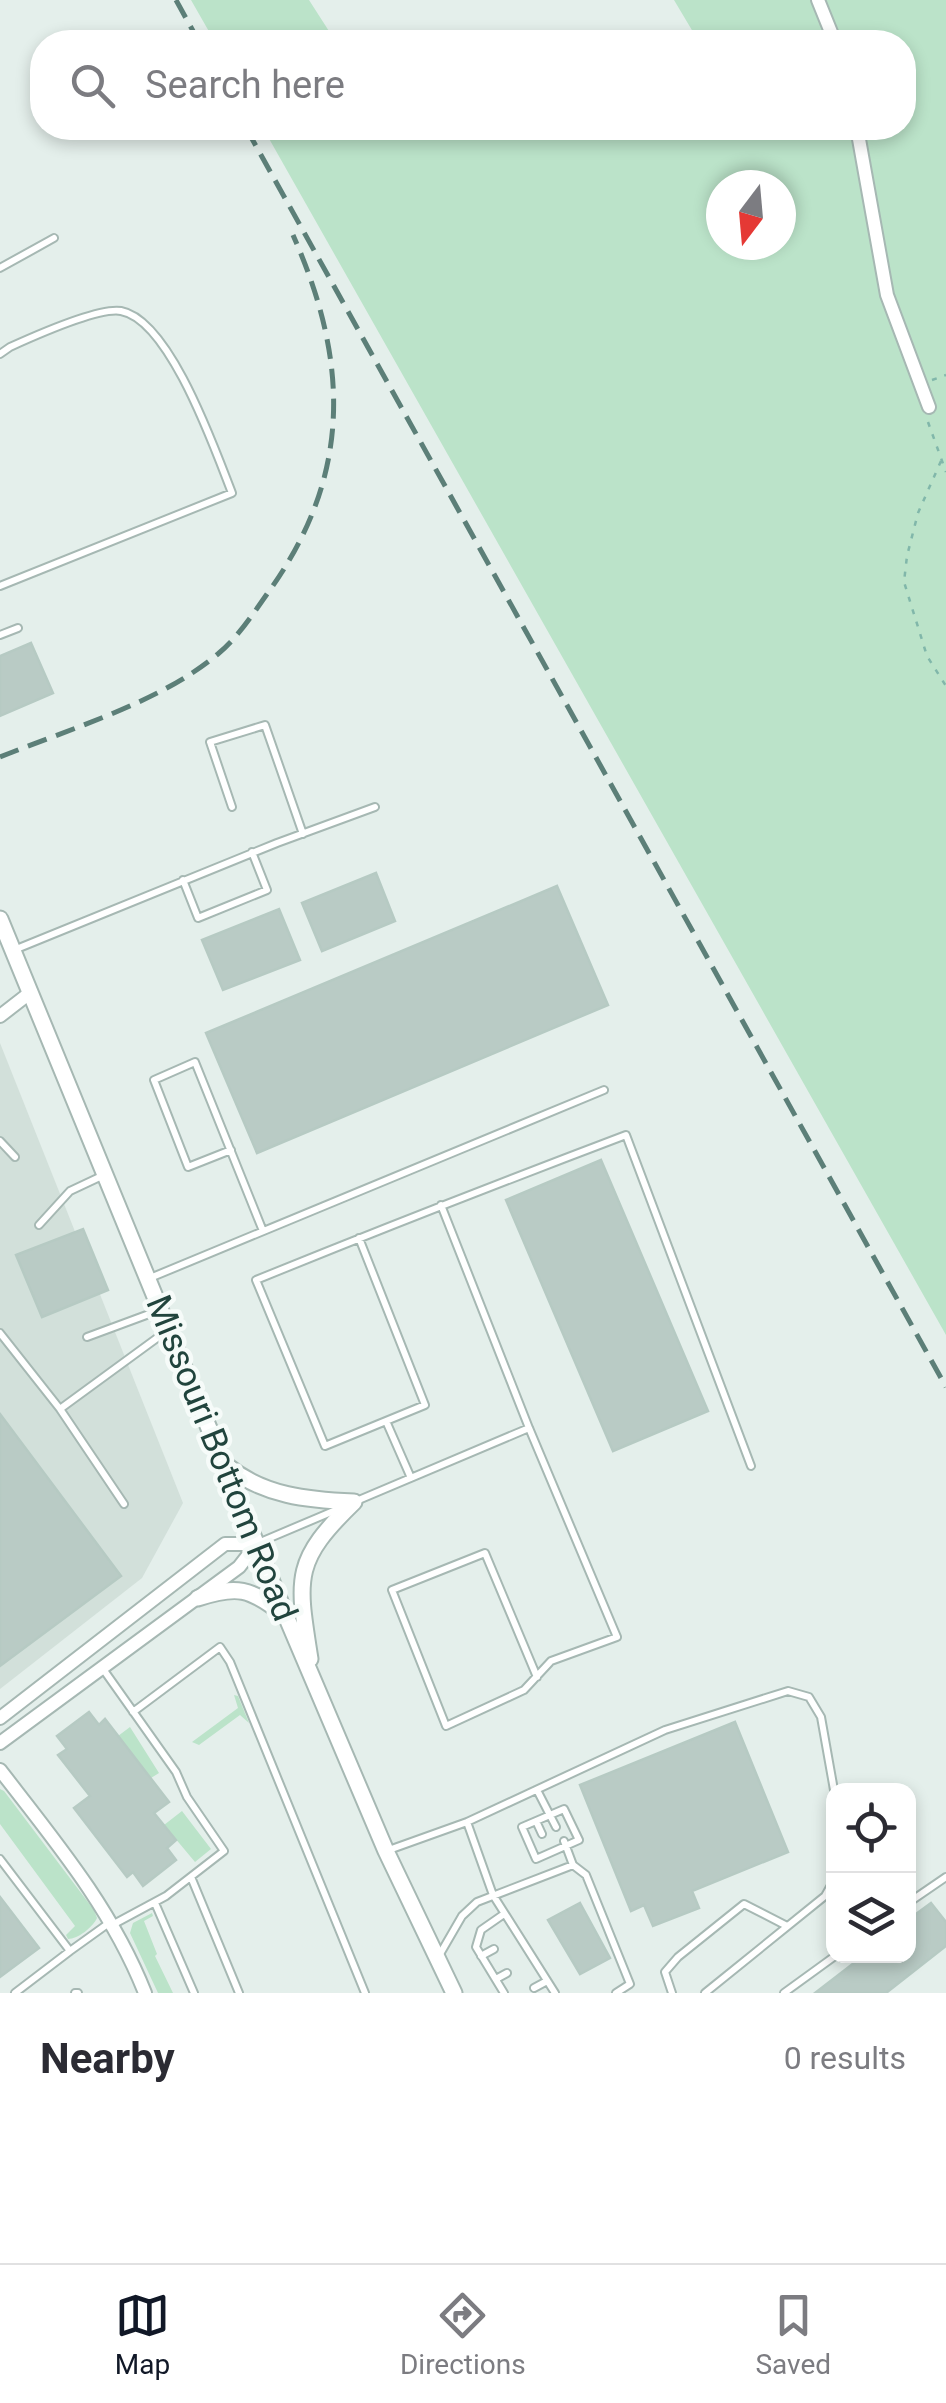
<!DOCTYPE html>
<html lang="en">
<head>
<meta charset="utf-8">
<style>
	body { margin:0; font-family:Roboto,sans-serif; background:#f2f2f3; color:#2b2b33 }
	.controls { position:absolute; right:30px; bottom:30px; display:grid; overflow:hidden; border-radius:20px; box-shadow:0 5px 15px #0003 }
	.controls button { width:90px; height:90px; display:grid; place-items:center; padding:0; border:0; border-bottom:2px solid #e1e1e2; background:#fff; color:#2b2b33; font:50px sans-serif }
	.compass { position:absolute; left:706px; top:170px; width:90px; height:90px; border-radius:50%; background:#fff; box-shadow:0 5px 15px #0003; rotate:196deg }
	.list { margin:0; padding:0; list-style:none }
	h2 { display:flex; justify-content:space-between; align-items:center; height:130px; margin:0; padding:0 40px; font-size:42px }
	h2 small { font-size:32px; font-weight:400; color:#7c7c81 }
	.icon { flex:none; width:55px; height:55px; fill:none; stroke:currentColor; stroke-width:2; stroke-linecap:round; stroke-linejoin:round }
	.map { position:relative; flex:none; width:946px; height:1993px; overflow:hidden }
	.search { position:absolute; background:#fff; box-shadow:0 5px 15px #0003; left:30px; right:30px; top:30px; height:110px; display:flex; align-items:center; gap:25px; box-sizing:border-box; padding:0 35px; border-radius:40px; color:#7c7c81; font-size:38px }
	.sheet { height:270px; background:#fff }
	nav { display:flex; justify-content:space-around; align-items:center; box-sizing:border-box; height:140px; border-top:2px solid #e1e1e2; background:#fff; font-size:28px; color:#7c7c81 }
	nav a { display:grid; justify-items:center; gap:5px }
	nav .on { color:#111827 }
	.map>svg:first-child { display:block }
</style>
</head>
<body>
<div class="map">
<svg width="946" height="1993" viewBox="0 0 946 1993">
	<rect width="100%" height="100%" fill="#e4efeb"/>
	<path fill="#d2e0da" d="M0,1043L183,1503L142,1578L0,1689Z"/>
	<path fill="#bbe3c9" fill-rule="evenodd" d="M191,0H309L336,42H215Z
		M674,0H946V1335L263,128H904V42H699ZM721,185H781V245H721Z
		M234,1695L238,1696L249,1723L240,1715L199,1745L192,1742L238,1708Z
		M130,1727L159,1773L151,1778L118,1736Z
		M0,1789L4,1791L94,1910L97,1918C93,1927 78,1939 68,1939L66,1935L75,1926L0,1824Z
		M182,1811L211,1849L195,1862L164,1825Z
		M152,1913L153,1916L144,1921L157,1954L155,1956L173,1993H158L130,1933L133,1923Z"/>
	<path fill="#b9cbc5" stroke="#b6cac3" stroke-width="2.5" d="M31,643L53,693L0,716V656Z
		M376,873L395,921L322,951L302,903Z
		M557,886L608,1005L257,1153L206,1033Z
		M279,909L300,960L223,990L202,940Z
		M601,1160L708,1411L613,1451L506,1200Z
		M83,1229L108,1290L42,1317L16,1255Z
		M0,1414L121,1576L0,1666Z
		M89,1712L99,1725L105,1719L169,1802L154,1813L176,1840L167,1848L176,1860L143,1886L133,1872L127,1877L74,1808L90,1796L58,1755L67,1749L57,1736Z
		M735,1722L788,1852L692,1891L699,1908L653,1926L644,1905L631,1911L580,1785Z
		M0,1897L39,1948L0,1977Z
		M580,1903L610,1958L580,1974L548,1920Z
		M931,1903L946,1922V1946L886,1993H815L863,1956H908V1920Z"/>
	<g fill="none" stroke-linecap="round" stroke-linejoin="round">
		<g stroke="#a6b8b3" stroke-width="10">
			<path id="service" d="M0,268L54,238
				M0,354L10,347C32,337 98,307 121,311C170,320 215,450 232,493L0,586
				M0,635L18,628
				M232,807L210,742L265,725L303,834
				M183,880L198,918L267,890L252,852
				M14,950L277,843L375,807
				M0,1141L15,1157
				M231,1150L188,1167L154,1080L195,1062L263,1231
				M441,1205L529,1428L617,1637L551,1661L524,1690L446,1726L392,1590L485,1553L537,1677
				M39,1225L70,1191L104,1175
				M359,1238L425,1405L325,1446L256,1280C379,1230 502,1182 626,1135L751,1466
				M150,1278L604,1090
				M0,1333L60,1409L168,1330
				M87,1337L160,1310
				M60,1409L124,1504
				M386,1421L411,1478
				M354,1502L529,1428
				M258,1543L343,1507
				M103,1669L176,1772L187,1797L224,1851L166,1896L114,1924
				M133,1712L220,1647L230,1662L365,1993
				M537,1790L556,1827
				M564,1809L579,1840L536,1859L522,1827Z
				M536,1821L542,1834
				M467,1822L493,1895L555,1993
				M564,1841L573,1865
				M386,1851L467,1822L665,1730L788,1691L809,1697L821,1717L834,1790
				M0,1859L70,1951L109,1923
				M191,1877L239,1993
				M155,1903L194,1993
				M908,1903L946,1877
				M504,1914L481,1930L476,1947L504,1993
				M440,1954L462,1916L477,1902L573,1865L586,1875L630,1984L616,1993
				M481,1956L494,1949
				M496,1979L507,1973
				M534,1988L547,1981
				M15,1993L70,1951
				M75,1993H78
				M672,1993L665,1972L678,1957L744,1904L787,1926
				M705,1993L825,1896L834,1880
				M784,1993L835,1956"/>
		</g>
		<g stroke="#a6b8b3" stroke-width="16">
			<path id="minor" d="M818,0L835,42
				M857,128L887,295L929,407
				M0,1016L31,992
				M0,1718L225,1544H257
				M0,1743L239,1567L257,1544
				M0,1770C55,1841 112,1909 145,1993"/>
		</g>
		<g stroke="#a6b8b3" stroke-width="19">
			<path id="tertiary" d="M0,919L286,1616L386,1851L454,1993
				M227,1466C264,1496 308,1500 354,1502
				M198,1598C237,1585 250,1588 283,1614
				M310,1659C297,1577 293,1561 354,1502"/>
		</g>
		<path stroke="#81b7aa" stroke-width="2.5" stroke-dasharray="5 8" stroke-linecap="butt" d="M932,380L946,375
			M928,422L946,472
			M941,461L918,513L907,556L904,582L927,656L946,686"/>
		<use href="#service" stroke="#fff" stroke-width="6"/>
		<use href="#minor" stroke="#fff" stroke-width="12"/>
		<use href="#tertiary" stroke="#fff" stroke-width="15"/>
		<path stroke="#5c7f78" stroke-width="5" stroke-dasharray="20 10" stroke-linecap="butt" d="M176,0L199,42
			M246,128L946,1387
			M0,757C69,729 162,702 219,653C238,637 253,614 267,594C352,477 350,364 293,235"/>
	</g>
	<g text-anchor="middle" stroke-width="9" stroke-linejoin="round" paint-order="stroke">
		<g font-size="35" fill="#21443d" stroke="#f6fbf9">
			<text transform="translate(222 1458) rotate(68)" y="12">Missouri Bottom Road</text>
		</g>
	</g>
</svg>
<div class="controls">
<button><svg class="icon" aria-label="locate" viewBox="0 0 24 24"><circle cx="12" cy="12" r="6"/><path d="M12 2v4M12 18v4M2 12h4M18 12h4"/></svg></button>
<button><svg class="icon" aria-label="layers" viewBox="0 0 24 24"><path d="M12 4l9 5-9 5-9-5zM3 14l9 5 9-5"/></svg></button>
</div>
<svg class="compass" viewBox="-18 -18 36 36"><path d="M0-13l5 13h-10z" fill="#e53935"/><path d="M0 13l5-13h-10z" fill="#7c7c81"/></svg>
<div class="search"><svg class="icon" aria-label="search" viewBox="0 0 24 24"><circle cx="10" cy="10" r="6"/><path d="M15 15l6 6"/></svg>Search here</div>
</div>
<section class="sheet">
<h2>Nearby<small>0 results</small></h2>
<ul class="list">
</ul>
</section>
<nav>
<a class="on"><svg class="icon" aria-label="map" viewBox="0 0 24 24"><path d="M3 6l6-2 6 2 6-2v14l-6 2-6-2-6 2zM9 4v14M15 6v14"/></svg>Map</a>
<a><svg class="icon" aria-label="directions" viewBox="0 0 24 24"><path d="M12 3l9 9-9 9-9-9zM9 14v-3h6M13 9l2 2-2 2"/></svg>Directions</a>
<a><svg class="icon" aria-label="saved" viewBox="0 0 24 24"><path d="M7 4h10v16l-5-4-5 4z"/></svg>Saved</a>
</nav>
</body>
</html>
